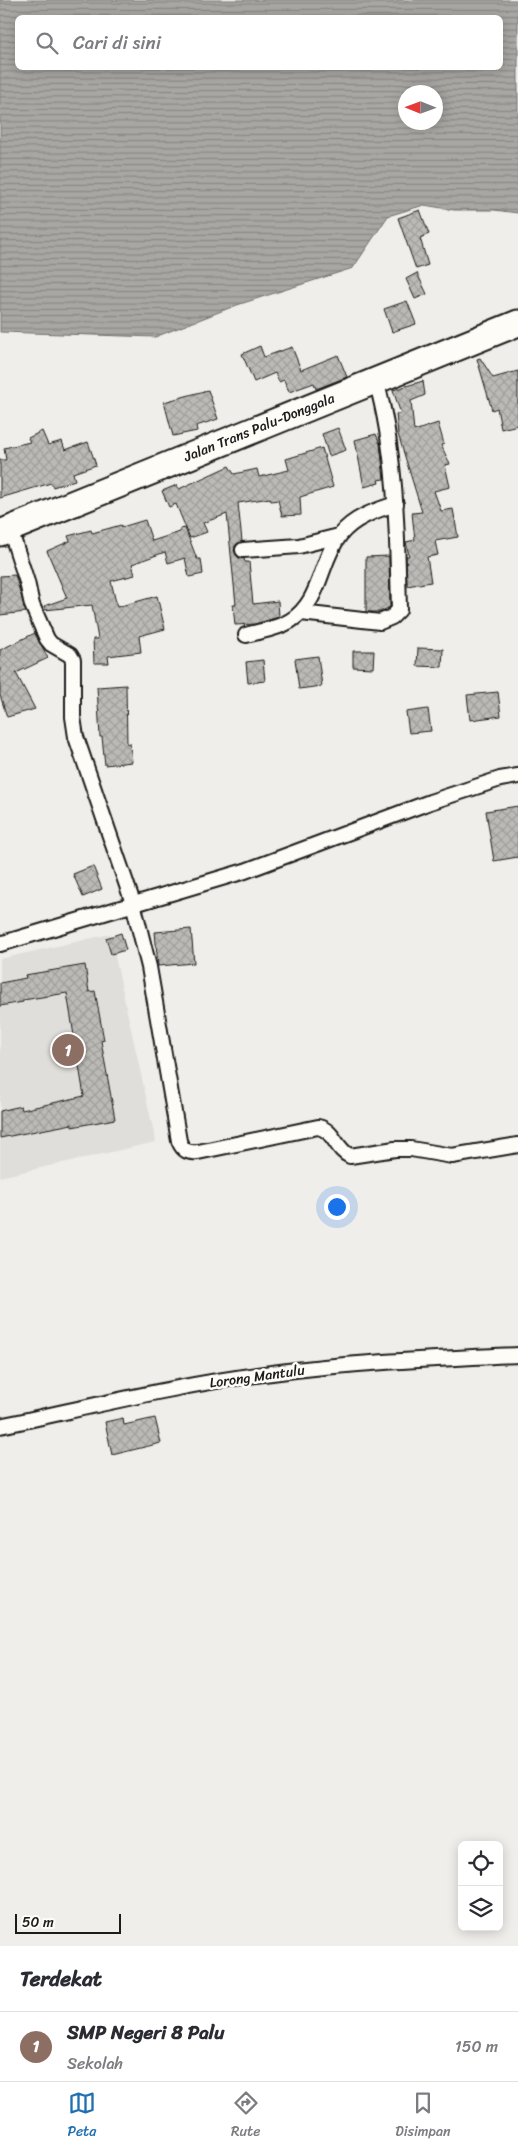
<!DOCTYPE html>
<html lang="id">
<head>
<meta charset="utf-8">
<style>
	body { margin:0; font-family:Sriracha,sans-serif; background:#f7f7f7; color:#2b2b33 }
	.controls { position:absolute; right:15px; bottom:15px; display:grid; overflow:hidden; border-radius:8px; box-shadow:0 2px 12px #0003 }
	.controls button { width:45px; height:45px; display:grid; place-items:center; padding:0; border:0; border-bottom:1px solid #e1e1e2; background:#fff; color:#2b2b33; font:25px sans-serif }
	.compass { position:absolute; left:398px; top:85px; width:45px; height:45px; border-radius:50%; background:#fff; box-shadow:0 2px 12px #0003; rotate:271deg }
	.scale { position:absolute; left:15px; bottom:12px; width:106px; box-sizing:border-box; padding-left:5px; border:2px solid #1c1c1c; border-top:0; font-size:14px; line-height:18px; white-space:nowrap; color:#1c1c1c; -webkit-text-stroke:4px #fdfcf7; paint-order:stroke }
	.you { position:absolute; left:336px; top:1206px; width:18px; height:18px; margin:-12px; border:4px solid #fff; border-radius:50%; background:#1a73e8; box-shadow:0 0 0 8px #1a73e833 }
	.badge { display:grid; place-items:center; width:32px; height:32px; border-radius:50%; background:#1f6fb2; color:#fff; font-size:16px; font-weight:700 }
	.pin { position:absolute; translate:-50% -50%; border:2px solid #fff; box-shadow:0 1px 5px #0006 }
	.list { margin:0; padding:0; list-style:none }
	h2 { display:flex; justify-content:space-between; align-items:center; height:65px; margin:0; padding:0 20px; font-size:21px }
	h2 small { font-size:16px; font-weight:400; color:#7c7c81 }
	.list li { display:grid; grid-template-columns:32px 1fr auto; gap:15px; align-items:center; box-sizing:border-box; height:70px; padding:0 20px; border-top:1px solid #e1e1e2 }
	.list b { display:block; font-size:19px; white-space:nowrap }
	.list p { margin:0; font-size:16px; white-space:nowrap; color:#7c7c81 }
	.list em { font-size:16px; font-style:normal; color:#7c7c81 }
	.icon { flex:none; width:28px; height:28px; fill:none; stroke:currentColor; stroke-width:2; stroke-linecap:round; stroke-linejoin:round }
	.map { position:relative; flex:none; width:518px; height:1946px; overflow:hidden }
	.search { position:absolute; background:#fff; box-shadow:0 2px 12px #0003; left:15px; right:15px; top:15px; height:55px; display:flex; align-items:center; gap:12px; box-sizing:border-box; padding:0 18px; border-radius:8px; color:#7c7c81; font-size:19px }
	.sheet { height:135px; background:#fff }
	nav { display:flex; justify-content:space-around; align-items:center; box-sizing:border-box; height:70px; border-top:1px solid #e1e1e2; background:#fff; font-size:14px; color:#7c7c81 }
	nav a { display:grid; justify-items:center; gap:2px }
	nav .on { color:#1f6fb2 }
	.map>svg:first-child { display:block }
</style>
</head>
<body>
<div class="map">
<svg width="518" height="1946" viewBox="0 0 518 1946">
	<defs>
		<pattern id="water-rules" width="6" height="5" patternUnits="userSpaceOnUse" patternTransform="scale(1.25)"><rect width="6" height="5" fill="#a8a7a3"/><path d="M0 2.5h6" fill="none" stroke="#888784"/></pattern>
		<pattern id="building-cross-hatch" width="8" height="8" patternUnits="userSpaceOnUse" patternTransform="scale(1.25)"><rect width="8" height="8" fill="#bbbab6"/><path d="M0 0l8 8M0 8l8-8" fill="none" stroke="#a09f9c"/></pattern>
	</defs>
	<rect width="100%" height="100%" fill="#f0eeea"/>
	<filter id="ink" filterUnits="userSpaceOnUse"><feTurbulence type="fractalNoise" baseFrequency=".02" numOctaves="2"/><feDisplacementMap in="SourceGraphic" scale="10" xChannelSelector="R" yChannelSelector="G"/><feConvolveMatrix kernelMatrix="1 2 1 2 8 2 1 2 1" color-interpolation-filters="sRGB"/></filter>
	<g filter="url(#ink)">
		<path fill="#e0deda" d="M110,934L156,1142L0,1177V959Z"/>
		<path fill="url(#water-rules)" stroke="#706f6d" fill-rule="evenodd" d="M0,0H518V213L494,210H454L424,205L388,216L353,268L237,305L155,337L0,332ZM18,18H500V68H18ZM406,92H436V122H406Z"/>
		<path fill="url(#building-cross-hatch)" stroke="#1c1c1c" d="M420,210L429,234L420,238L428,265L416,269L398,218Z
			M417,273L427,294L415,299L406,279Z
			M407,301L416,324L392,332L384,309Z
			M260,346L264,357L292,347L301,370L338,355L347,377L316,389L314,383L289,392L284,380L279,382L275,373L254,382L242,354Z
			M480,358L493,378L518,371V425L501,429L497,408L492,410L477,359Z
			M423,381L425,395L411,401L414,431L438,423L444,444L441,445L450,464L445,465L450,487L434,491L441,511L453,509L458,537L435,541L438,555L427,557L431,582L407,586L406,556H409L406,542L415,540L412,513L422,512L398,434L396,414H401L393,390Z
			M208,390L218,419L196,426L197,431L173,436L164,402Z
			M338,428L346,450L329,456L322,434Z
			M42,431L48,445L62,441L65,450L88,442L96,465L73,473L75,480L53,487L51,483L0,498V460H6L4,448L30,442L28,438Z
			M376,434L380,444L384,479L378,480L379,483L364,487L355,440Z
			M322,448L333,487L300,497L301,515L282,516L278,500L271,501L270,498L238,503L242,541L235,546L234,551L239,558L244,559L245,562H249L253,604L278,601L279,617L255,624L235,625L233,605H236L227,514L203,523L207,532L190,538L176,504L169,507L162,491L177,485L179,489L229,466L234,474L257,469L259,477L289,470L286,459Z
			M145,520L152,541L180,532V529L185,528L197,559H201L203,574L189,577L185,558L168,563L165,552L132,564L135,575L111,581L117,607L157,596L165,629L139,636L141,652L108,656L109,663H94L93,639H98L92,605L45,610L44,606L67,598L47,551L70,541L68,536L91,530L92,533L121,525L122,527Z
			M389,556L390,607L380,612H366V557Z
			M15,575L26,612L0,615V576Z
			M35,633L48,658L16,673L35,709L7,717L0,695V650Z
			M418,648L443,649L442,667L417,666Z
			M353,651H374L373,668L353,667Z
			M318,656L322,686L299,689L295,659Z
			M263,660L265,681L248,683L246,662Z
			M126,685L127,744L130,743L132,762L105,765L102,737H100L97,687Z
			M498,692L501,716L470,720L467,695Z
			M428,709L431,731L409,733L406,712Z
			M518,806V857L494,861L486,811Z
			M93,866L102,889L83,897L73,874Z
			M191,929L194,963L158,966L155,932Z
			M121,933L126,950L111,954L106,938Z
			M85,965L89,992L95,991L104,1040L101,1041L115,1119L72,1127V1124L0,1138V1111L21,1106L22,1110L84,1096L67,993L23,1000V1002L0,1006V983L26,978L25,975Z
			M123,1418L124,1425L155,1418L161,1443L112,1455L105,1422Z"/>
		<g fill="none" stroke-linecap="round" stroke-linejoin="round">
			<g stroke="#1c1c1c" stroke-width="18">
				<path id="street" d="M10,529L27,582L32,605L47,639L51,644L70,655L73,660V717L76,737L133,903L149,967L179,1141C183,1151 188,1153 198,1152L318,1127C334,1130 336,1150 350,1156L395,1149H411L452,1156L518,1145
					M243,550L299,546L339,536
					M301,613L380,622L392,617L399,610C397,533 397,456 376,380
					M246,635C260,631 277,629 290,621C322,601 319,562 340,535C353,518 376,510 396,504
					M0,944L245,871L430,802L500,779L518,776
					M0,1426C90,1407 180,1384 272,1373C354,1362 436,1359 518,1355"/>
			</g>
			<g stroke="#1c1c1c" stroke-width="29">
				<path id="highway" d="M0,533L518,323"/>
			</g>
			<use href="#street" stroke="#fdfcf7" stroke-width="14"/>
			<use href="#highway" stroke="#fdfcf7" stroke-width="25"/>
		</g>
	</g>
	<g text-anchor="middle" stroke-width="5" stroke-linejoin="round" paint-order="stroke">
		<g font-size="14" fill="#1c1c1c" stroke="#fdfcf7">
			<text transform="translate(259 427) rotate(-22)" y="5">Jalan Trans Palu-Donggala</text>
			<text transform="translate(257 1376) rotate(-8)" y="5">Lorong Mantulu</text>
		</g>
	</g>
</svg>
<div class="controls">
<button><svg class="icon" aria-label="locate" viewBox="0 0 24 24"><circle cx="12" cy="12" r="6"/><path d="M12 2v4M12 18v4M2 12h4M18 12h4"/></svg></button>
<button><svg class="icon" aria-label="layers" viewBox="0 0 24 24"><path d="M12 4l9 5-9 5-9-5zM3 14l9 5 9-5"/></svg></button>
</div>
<svg class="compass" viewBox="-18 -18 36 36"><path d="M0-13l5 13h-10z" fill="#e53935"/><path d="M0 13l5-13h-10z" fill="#7c7c81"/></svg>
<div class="scale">50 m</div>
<div class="you"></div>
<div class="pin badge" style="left:68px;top:1050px;background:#8d6e63">1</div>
<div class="search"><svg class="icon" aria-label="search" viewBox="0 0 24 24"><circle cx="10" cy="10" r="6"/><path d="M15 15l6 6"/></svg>Cari di sini</div>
</div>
<section class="sheet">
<h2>Terdekat<small></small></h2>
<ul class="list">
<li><span class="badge" style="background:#8d6e63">1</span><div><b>SMP Negeri 8 Palu</b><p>Sekolah</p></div><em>150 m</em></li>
</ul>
</section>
<nav>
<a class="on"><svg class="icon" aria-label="map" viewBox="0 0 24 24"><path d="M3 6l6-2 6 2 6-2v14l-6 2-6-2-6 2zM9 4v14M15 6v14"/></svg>Peta</a>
<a><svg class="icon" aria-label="directions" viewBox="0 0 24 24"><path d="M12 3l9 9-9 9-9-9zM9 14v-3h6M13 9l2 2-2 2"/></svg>Rute</a>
<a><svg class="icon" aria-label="saved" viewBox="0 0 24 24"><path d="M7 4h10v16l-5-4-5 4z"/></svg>Disimpan</a>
</nav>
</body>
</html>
